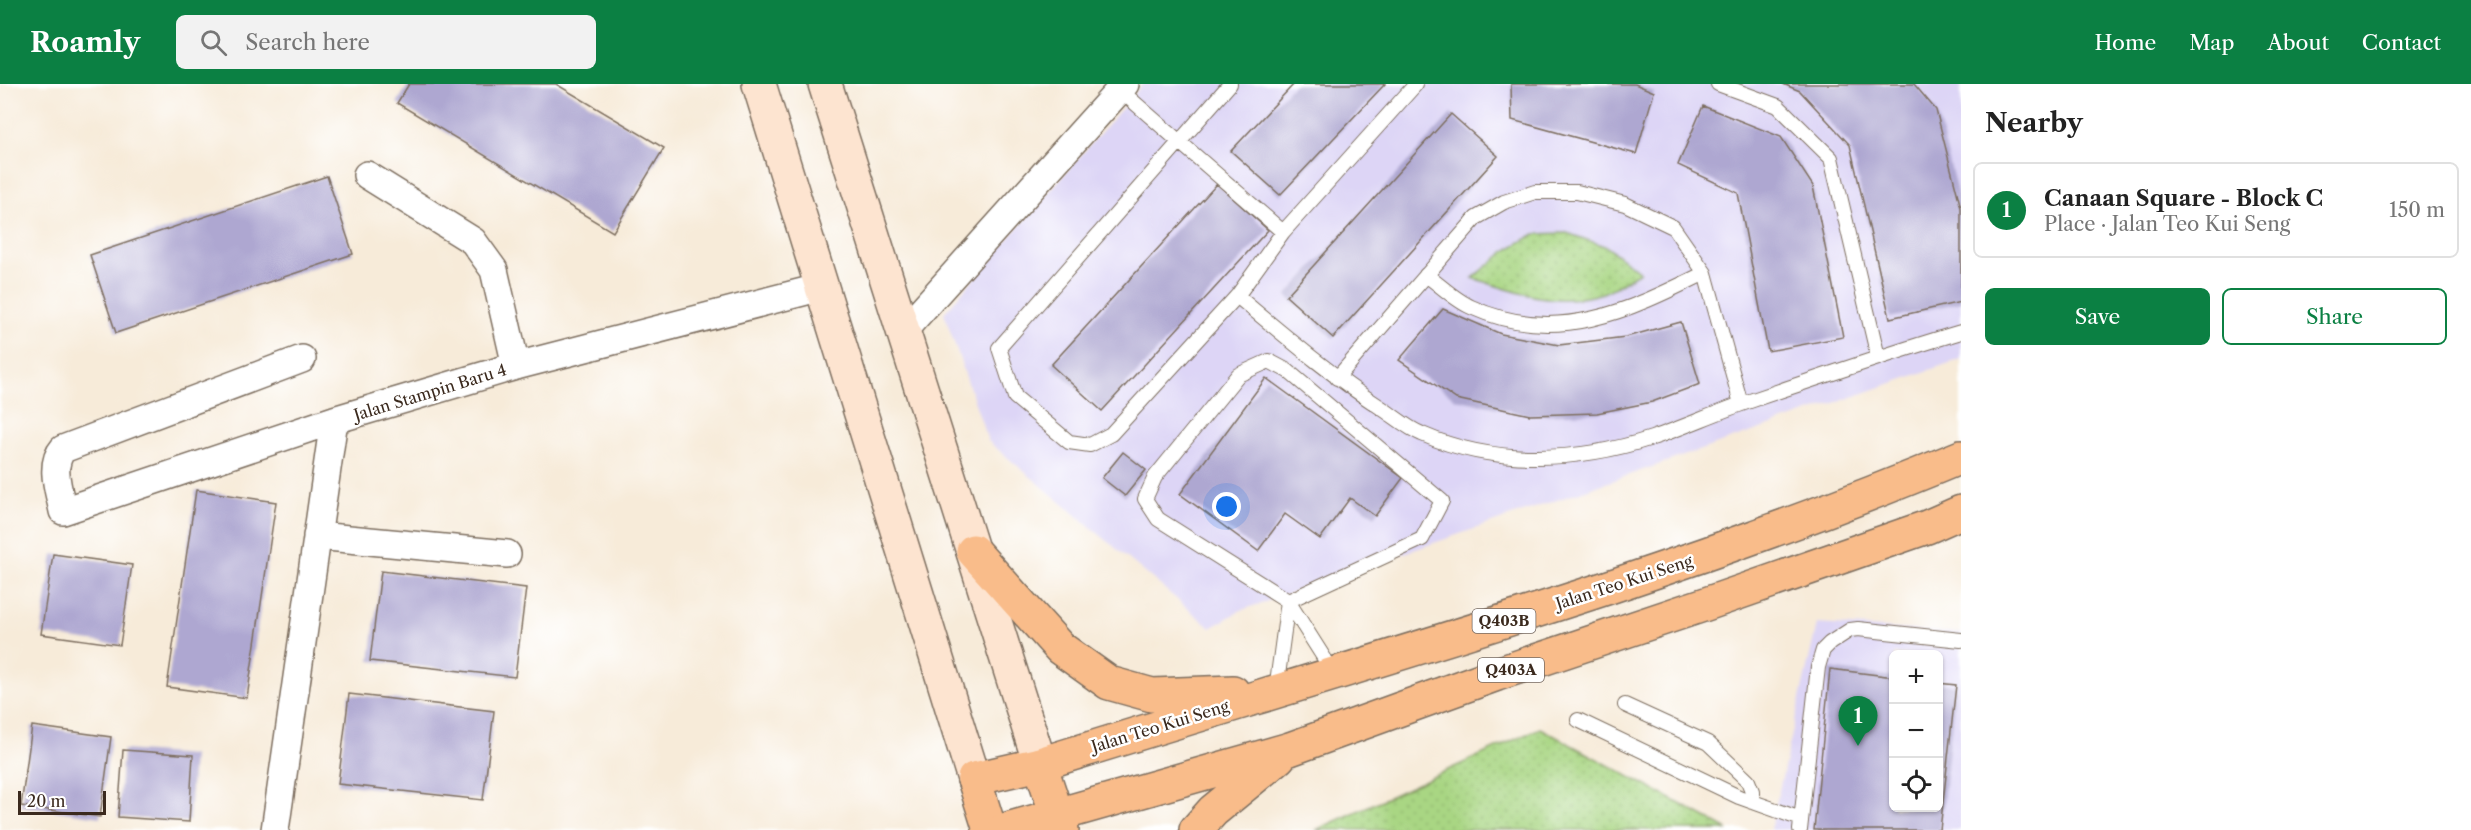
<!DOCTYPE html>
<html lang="en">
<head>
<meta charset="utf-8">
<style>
	body { margin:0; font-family:"Libre Caslon Text",serif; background:#f2f2f2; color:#222 }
	.controls { position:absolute; right:18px; bottom:18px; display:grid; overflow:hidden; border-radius:9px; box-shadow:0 2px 4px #0004 }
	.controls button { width:54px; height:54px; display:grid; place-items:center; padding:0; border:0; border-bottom:2px solid #e0e0e0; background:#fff; color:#222; font:30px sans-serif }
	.scale { position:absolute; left:18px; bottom:15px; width:88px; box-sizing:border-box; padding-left:6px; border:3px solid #3b2a1e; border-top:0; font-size:16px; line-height:21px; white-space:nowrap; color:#3b2a1e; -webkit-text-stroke:4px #fff; paint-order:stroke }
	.you { position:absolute; left:1227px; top:423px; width:21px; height:21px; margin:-15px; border:4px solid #fff; border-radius:50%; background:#1a73e8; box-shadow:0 0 0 9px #1a73e833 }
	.badge { display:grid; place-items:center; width:39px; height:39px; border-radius:50%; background:#0b8043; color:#fff; font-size:20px; font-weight:700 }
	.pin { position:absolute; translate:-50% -50px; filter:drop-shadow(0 2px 3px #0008) }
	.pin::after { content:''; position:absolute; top:32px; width:21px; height:18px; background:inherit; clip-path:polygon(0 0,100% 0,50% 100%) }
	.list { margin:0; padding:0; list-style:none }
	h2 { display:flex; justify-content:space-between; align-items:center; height:78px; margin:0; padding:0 24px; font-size:26px }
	h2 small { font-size:20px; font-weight:400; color:#767676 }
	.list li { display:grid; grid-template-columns:39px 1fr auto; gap:18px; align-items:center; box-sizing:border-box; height:96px; margin:0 12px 12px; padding:0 12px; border:2px solid #e0e0e0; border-radius:9px }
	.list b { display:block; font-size:22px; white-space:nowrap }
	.list p { margin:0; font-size:20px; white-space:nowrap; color:#767676 }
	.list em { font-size:20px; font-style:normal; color:#767676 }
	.actions { display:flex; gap:12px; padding:18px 24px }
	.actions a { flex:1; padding:14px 0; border:2px solid #0b8043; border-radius:9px; text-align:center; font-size:21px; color:#0b8043 }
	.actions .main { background:#0b8043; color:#fff }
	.icon { flex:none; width:33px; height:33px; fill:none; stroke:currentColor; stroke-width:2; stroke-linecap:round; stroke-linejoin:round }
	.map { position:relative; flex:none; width:1961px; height:746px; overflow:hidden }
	header { display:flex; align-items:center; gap:36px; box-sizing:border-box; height:84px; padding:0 30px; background:#0b8043; color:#fff }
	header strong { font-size:28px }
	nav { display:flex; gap:33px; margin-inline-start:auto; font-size:21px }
	.search { width:420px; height:54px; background:#f2f2f2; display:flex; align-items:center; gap:15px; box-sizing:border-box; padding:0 21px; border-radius:9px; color:#767676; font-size:22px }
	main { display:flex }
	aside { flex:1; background:#fff }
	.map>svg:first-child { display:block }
</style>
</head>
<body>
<header>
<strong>Roamly</strong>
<div class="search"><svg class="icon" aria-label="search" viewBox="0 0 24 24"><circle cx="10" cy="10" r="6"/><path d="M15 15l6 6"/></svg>Search here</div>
<nav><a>Home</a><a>Map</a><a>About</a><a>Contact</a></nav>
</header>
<main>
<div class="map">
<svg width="1961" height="746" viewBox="0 0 1961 746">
	<defs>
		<pattern id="grass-dots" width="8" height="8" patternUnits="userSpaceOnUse" patternTransform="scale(1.5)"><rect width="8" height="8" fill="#a9d683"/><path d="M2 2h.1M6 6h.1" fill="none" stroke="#92b871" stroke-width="1.8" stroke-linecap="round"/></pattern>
	</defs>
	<rect width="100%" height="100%" fill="#fff"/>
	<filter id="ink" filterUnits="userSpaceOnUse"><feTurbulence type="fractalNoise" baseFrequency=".0167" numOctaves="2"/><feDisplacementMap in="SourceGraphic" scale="12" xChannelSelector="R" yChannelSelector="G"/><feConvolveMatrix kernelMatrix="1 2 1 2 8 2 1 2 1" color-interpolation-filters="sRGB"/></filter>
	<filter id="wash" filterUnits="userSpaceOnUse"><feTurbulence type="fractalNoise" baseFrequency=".008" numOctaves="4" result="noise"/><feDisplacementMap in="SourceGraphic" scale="24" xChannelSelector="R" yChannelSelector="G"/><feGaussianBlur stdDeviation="1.35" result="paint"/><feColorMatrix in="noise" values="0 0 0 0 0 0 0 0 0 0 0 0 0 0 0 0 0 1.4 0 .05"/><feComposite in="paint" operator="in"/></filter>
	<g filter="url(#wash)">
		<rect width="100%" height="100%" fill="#f7ebd9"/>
		<path fill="#ddd5f6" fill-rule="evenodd" d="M1143,0H1961V275L1239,527L1211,544L988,357L944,229Z
			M1817,540L1961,549V746H1770ZM1894,570H1938V724H1894Z"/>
		<path fill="url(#grass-dots)" stroke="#728050" stroke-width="1.5" d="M1567,149L1607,163L1640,188C1628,195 1616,204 1603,209C1556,224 1517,209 1473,194L1508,165L1535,150Z
			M1540,644L1728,746H1316Z"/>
		<g id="blocks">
			<path fill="#aea7d1" d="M409,0H556L664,64L613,148L397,19Z
				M1294,0H1385L1280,111L1231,67Z
				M1511,0H1635L1654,8L1636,70L1512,36Z
				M1783,0H1914L1936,26L1961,124V218L1890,234L1850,61L1800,7Z
				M1703,22L1781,53L1813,102L1843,253L1768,267L1738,109L1678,81Z
				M1451,30L1498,72L1333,254L1286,212Z
				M327,92L353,170L116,249L90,171Z
				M1217,100L1268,146L1102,327L1051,281Z
				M1443,225L1501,250L1559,261L1626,253L1681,238L1700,300L1652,318L1597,329L1530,331L1456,315L1399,276Z
				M1266,294L1403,394L1375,432L1350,414L1320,455L1285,430L1258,467L1180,410Z
				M1123,368L1146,386L1125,412L1102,394Z
				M196,406L276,418L247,614L167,603Z
				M53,470L132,481L120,561L41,550Z
				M381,487L526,504L515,593L370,577Z
				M1830,585L1894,593V724H1938V599L1956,601L1940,746H1814Z
				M349,610L494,627L483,716L338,700Z
				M32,642L111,653L100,733L21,722Z
				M123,666L193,671L189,738L118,733Z"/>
		</g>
	</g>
	<g filter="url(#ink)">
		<use href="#blocks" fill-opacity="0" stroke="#7d6e5f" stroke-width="1.5"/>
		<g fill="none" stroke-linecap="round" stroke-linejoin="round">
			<g stroke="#7d6e5f" stroke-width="16">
				<path id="service" d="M1230,0L999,264L1015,313L1069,358L1090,361L1111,350L1237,212L1283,148L1416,0
					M1718,0L1778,22L1831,74L1878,273
					M1120,6L1283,148
					M1426,191C1440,201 1455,216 1471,223C1556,262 1628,227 1705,189
					M1237,212C1284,251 1329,290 1380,323C1394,332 1407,344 1422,350C1495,382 1578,378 1652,354C1685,343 1717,328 1750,317C1820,293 1890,269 1961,248
					M1337,294L1476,134L1504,118L1535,108H1577L1625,120L1673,143L1705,189L1741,320
					M1288,517L1422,455L1442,417L1288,287L1269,277L1238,291L1155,393L1145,415L1158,435L1288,517L1333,588
					M1276,606L1288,517
					M1625,621L1708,659L1748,697L1752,707V718
					M1578,636L1739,713L1801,735
					M1800,746L1818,583L1823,566L1830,559L1850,546L1858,545L1961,556"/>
			</g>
			<g stroke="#7d6e5f" stroke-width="30">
				<path id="minor" d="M367,91L473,157L494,186L516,282
					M903,247L1125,0
					M302,275L63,365C49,381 59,407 63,427L334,336L516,282L822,203
					M317,452L507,470
					M275,746L334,336"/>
			</g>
			<g stroke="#7d6e5f" stroke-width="36">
				<path id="secondary" d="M759,0L974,695
					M825,0L1040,680"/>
			</g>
			<g stroke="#7d6e5f" stroke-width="36">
				<path id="primary" d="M1040,680L1062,746
					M974,695L990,746"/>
			</g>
			<g stroke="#7d6e5f" stroke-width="36">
				<path id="trunk" d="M973,467L1060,564L1109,599L1152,611L1233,608
					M974,695L1040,680C1349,583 1662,498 1961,373
					M1004,746L1290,665L1497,590L1706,520L1927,443L1961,428
					M1196,746L1213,727L1279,673"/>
			</g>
			<use href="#service" stroke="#fff" stroke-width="14"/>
			<use href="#minor" stroke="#fff" stroke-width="27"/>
			<use href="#secondary" stroke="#fde4d0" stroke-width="33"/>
			<use href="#primary" stroke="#f9bc8a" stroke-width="33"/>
			<use href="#trunk" stroke="#f9bc8a" stroke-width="33"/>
		</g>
	</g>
	<g text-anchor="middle" stroke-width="5" stroke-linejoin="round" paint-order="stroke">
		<g fill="#fff" stroke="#766a62" stroke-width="1.5">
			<rect x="1472.5" y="525" width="63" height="24" rx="4.5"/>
			<rect x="1478" y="574" width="66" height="24" rx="4.5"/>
		</g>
		<g font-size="15" font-weight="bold" fill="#3b2a1e">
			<text x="1504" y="542">Q403B</text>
			<text x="1511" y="591">Q403A</text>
		</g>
		<g font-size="16" fill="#3b2a1e" stroke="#fff">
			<text transform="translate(430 308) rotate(-17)" y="6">Jalan Stampin Baru 4</text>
			<text transform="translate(1624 498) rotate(-18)" y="6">Jalan Teo Kui Seng</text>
			<text transform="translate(1160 642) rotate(-17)" y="6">Jalan Teo Kui Seng</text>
		</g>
	</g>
</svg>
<div class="controls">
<button>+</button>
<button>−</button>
<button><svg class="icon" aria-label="locate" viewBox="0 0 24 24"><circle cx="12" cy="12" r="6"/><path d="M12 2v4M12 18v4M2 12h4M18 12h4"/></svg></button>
</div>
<div class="scale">20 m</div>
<div class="you"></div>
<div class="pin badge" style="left:1858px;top:662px">1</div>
</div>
<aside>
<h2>Nearby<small></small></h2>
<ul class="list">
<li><span class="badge">1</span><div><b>Canaan Square - Block C</b><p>Place · Jalan Teo Kui Seng</p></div><em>150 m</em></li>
</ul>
<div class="actions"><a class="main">Save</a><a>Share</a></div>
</aside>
</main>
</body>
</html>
